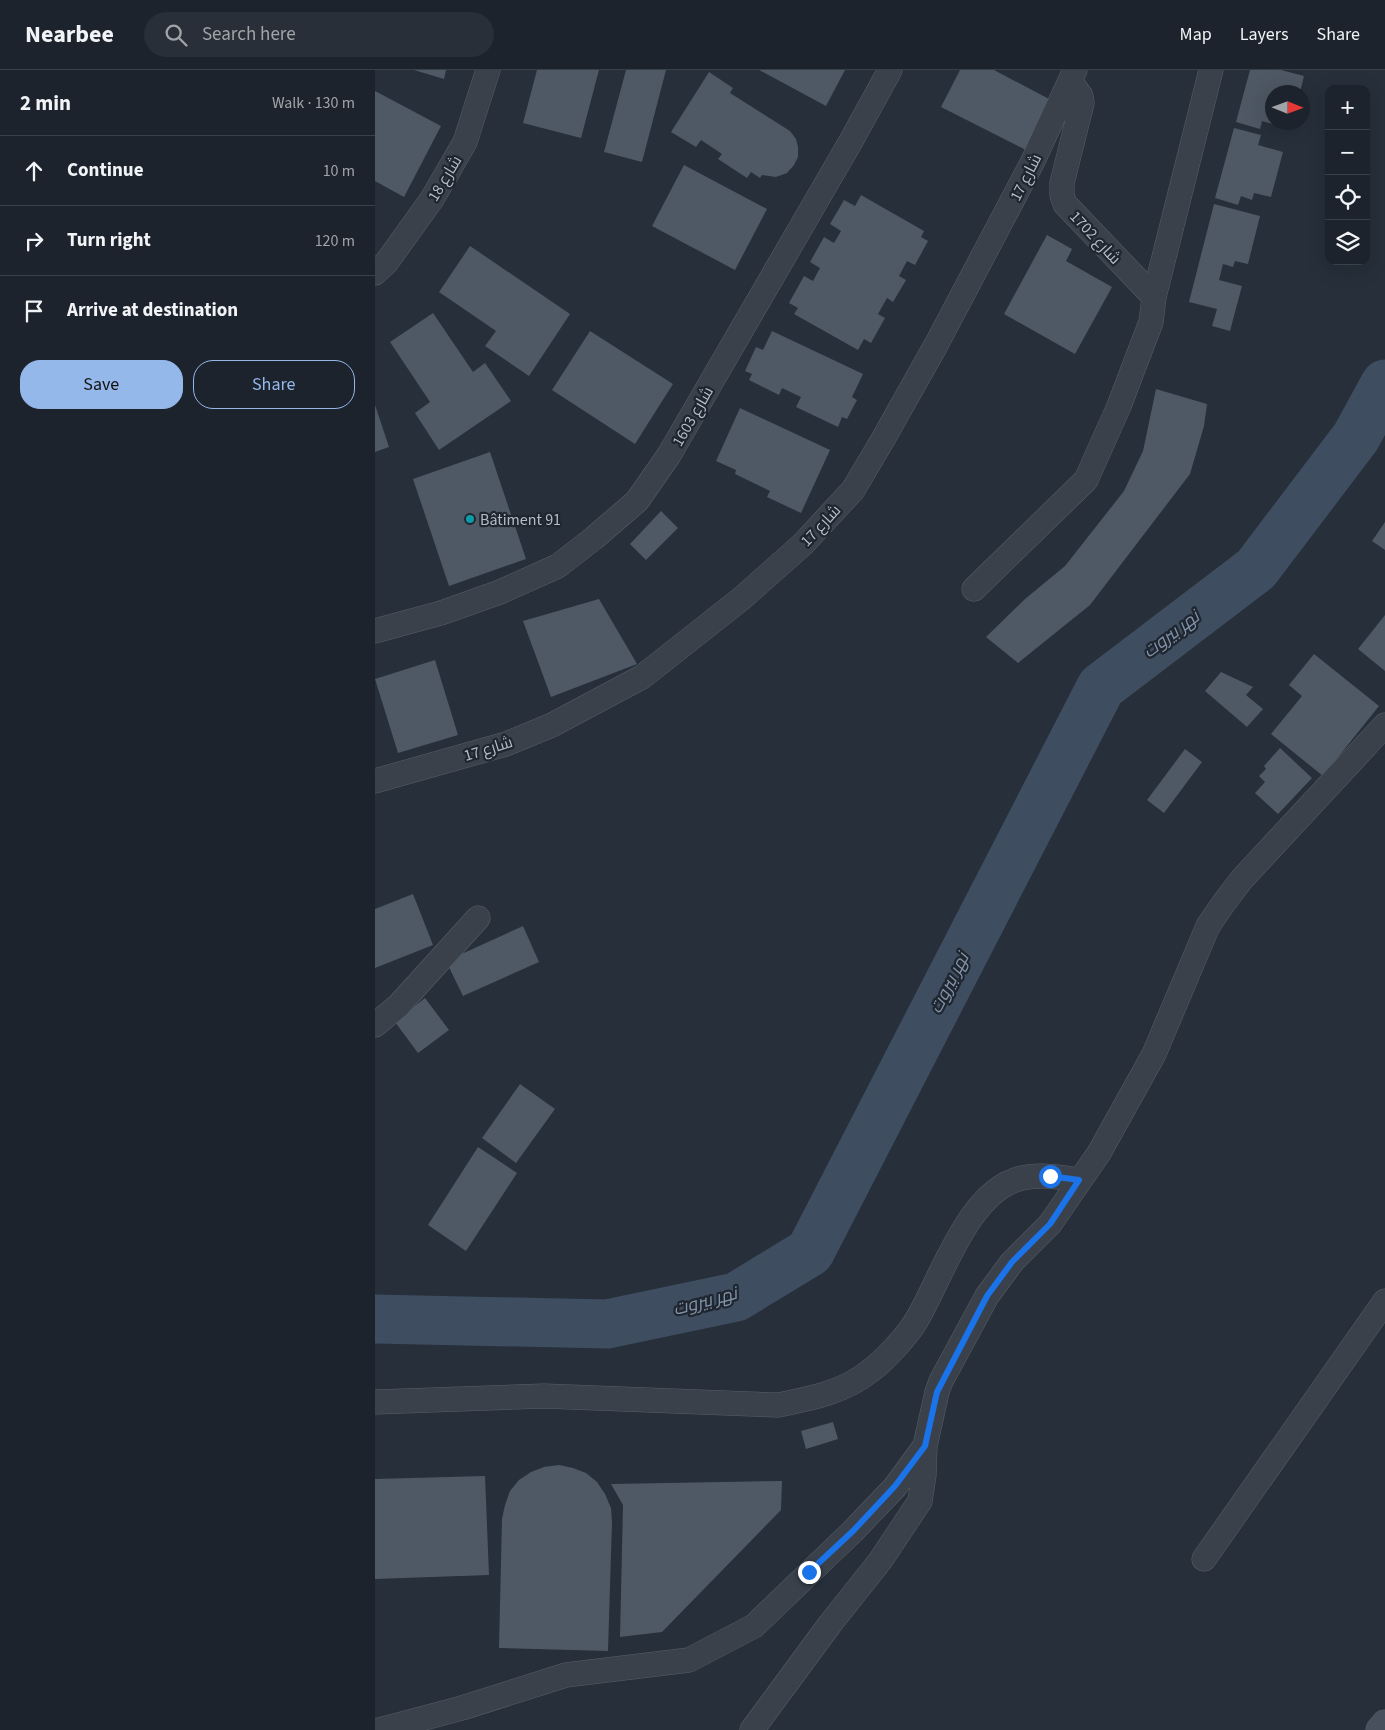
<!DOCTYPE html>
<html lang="en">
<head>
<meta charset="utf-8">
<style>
	body { margin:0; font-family:"Source Sans 3",Cairo,sans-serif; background:#292f38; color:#f1f3f6 }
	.controls { position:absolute; right:15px; top:15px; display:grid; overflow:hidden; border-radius:10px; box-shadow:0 5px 20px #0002 }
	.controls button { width:45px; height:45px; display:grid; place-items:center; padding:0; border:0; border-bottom:1px solid #3a4048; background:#1c232c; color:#f1f3f6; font:25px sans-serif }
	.compass { position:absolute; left:890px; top:15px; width:45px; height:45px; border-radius:50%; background:#1c232c; box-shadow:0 5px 20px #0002; rotate:91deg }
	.stop { position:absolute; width:15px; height:15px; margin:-11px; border:4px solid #1a73e8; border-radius:50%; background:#fff }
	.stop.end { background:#1a73e8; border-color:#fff; box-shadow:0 1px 5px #0008 }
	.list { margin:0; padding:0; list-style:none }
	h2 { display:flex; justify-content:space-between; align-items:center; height:65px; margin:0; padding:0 20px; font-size:21px }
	h2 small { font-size:16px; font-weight:400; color:#a0a4a9 }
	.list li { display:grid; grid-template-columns:32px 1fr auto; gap:15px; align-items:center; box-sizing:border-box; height:70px; padding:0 20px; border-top:1px solid #3a4048 }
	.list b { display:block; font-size:19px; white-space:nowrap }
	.list em { font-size:16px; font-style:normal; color:#a0a4a9 }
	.actions { display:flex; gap:10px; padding:15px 20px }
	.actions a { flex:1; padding:11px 0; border:1px solid #95b8eb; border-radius:20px; text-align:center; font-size:18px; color:#95b8eb }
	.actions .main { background:#95b8eb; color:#111 }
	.icon { flex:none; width:28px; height:28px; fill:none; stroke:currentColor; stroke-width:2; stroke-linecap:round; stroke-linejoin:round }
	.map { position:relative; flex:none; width:1010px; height:1660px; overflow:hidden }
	header { display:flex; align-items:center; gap:30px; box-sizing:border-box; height:70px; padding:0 25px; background:#1c232c; border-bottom:1px solid #3a4048 }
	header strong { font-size:24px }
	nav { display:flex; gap:28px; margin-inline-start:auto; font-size:18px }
	.search { width:350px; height:45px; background:#292f38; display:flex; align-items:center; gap:12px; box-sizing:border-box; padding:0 18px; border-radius:28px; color:#a0a4a9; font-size:19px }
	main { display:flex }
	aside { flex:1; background:#1c232c }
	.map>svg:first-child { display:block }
</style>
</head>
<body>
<header>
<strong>Nearbee</strong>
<div class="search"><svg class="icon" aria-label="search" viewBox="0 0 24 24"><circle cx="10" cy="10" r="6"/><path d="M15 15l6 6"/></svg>Search here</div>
<nav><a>Map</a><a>Layers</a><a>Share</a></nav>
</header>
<main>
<aside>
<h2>2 min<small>Walk · 130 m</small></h2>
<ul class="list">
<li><svg class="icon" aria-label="ahead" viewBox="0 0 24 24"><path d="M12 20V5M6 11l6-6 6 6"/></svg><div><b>Continue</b></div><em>10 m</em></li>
<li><svg class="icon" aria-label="right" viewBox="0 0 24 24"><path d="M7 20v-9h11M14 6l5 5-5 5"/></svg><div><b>Turn right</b></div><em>120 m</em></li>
<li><svg class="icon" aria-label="arrive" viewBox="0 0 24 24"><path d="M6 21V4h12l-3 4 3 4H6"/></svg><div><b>Arrive at destination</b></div></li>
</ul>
<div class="actions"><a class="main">Save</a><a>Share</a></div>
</aside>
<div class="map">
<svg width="1010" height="1660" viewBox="0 0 1010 1660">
	<rect width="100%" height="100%" fill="#262f3a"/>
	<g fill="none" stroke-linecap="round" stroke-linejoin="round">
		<path stroke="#3e4d60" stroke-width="49" d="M0,1249L232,1254L361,1227L435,1182L726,617L881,499L981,367L1010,314"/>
	</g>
	<path fill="#4f5965" d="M39,0H71L69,9Z
		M162,0H224L206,68L148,53Z
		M251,0H291L267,92L229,82Z
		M384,0H470L451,36Z
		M585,0H619L676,30L651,80L566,37Z
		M875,0H906L929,6L925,22H898V54L887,51L885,59L861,52Z
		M334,2L358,18L355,23L415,61L421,69L423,77V87L419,95L412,103L401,107L387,105L385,108L376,102L372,108L343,89L347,84L326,70L321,77L296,62Z
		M0,21L66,56L29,127L0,111Z
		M859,58L886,65L883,75L908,82L896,127L879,123L877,130L866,126L863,135L840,128Z
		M309,95L392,139L360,200L277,156Z
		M486,125L549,161L546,167L553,171L540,195L532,191L524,206L531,210L518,232L512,228L503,244L510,248L496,273L489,269L483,280L419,244L423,238L414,233L429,206L438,211L445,198L435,192L449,167L459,173L466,161L455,154L469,130L480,136Z
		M839,134L885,146L873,194L860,191L858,197L848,194L844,210L867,216L855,261L837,256L842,239L814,232Z
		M672,165L697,179L691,191L737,217L700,284L629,244Z
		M95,176L195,244L154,306L110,276L121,261L64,222Z
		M58,243L98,302L110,293L136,331L64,380L40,343L55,332L15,272Z
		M215,261L298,314L260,374L177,320Z
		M397,261L488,304L477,327L482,330L472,349L467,347L463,357L421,337L426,327L407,318L404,325L374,310L377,304L370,301L381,277L388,280Z
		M781,319L832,334L829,356L815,404L715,535L643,593L611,567L650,529L690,496L749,421L768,381Z
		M0,335L14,377L0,382Z
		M365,338L455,380L426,443L392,427L395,421L360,404L361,400L341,391Z
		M115,382L151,489L74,516L38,409Z
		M286,441L303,458L271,490L255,474Z
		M1010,452V480L997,471Z
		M224,529L262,594L176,627L148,551Z
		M1010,545V601L983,579Z
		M939,584L1004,636L948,706L896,664L927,626L914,615Z
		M60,590L83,665L23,683L0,609Z
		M846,602L878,617L871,625L888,639L872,657L830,621Z
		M905,678L937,708L903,744L880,723L890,712L884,706L891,699L889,696Z
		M810,679L827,692L789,743L772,730Z
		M38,824L58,875L0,898V839Z
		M148,856L164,892L88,926L71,891Z
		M50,928L74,960L43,983L20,952Z
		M145,1014L180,1039L141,1093L107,1068Z
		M103,1077L142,1103L91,1181L53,1155Z
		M458,1352L463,1369L431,1379L426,1361Z
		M184,1395L198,1398L211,1403L222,1412L230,1424L236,1438L237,1452L233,1581L124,1578L127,1449L130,1435L135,1421L144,1410L156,1402L169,1397Z
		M110,1406L114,1505L0,1509V1409Z
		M407,1411L406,1440L287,1562L245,1567L248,1435L236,1414Z"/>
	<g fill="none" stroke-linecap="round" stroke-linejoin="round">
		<g stroke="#585f68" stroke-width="25">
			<path id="minor" d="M695,11L706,26L707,33L687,113V125L690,134L779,227
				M0,203L11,193L57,129L90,72L113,0
				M599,519L711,410L744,336L776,252L779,227L836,0
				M0,561L66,543L125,522L183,496L219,468L262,431L294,385L476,71L515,0
				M0,711L131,674L177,655L267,607L366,529L428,474L478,420L507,371L561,275L657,93L700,0
				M0,955L23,936L103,848
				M0,1332L169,1326L403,1335C434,1329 470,1322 495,1301C509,1291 533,1265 541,1251C567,1208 593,1120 647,1108C666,1104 686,1107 704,1110
				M829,1489L1010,1231
				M4,1660L87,1638L191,1605L314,1590L379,1556L478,1461L520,1417L550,1376
				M377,1660L455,1554L505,1491L545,1431L549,1405L550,1376L562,1322L566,1311L612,1226L637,1192L675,1154L724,1083L779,984L833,856L848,834L867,809L1010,655"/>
		</g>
		<g stroke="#585f68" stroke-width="29">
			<path id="secondary" d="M1005,1660L1010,1654"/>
		</g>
		<use href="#minor" stroke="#3a414a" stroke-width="24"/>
		<use href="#secondary" stroke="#48505d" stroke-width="28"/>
	</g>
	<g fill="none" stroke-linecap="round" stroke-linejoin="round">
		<path stroke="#1a73e8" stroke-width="6" d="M434,1502L478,1461L520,1416L550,1376L562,1322L612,1226L637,1192L675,1154L704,1110L675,1106"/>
	</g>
	<circle fill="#0f9aa8" stroke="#1f262f" stroke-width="2" cx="95" cy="449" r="5"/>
	<g text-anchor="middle" stroke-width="4.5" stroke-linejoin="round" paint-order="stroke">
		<g font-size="16" fill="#b5bcc6" stroke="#1f262f">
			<text transform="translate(650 107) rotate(-63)" y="6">شارع 17</text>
			<text transform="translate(69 108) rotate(-59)" y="6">شارع 18</text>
			<text transform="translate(721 167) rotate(47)" y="6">شارع 1702</text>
			<text transform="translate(317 346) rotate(-60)" y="6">شارع 1603</text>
			<text transform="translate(445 455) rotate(-47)" y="6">شارع 17</text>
			<text transform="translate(113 678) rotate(-17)" y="6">شارع 17</text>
		</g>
		<g font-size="16" fill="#b5bcc6" stroke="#1f262f" text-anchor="start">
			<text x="105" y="455">Bâtiment 91</text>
		</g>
		<g font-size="18" font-style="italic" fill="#8193aa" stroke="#1f262f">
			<text transform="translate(796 564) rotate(-37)" y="6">نهر بيروت</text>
			<text transform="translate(574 913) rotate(-63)" y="6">نهر بيروت</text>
			<text transform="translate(330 1231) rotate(-15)" y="6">نهر بيروت</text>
		</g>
	</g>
</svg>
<div class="controls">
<button>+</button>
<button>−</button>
<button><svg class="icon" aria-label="locate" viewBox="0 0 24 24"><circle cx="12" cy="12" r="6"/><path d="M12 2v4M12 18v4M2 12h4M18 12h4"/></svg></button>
<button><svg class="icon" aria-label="layers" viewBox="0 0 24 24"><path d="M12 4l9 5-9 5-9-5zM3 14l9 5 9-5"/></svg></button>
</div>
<svg class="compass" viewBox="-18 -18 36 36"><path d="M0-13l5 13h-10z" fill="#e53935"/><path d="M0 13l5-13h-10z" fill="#a0a4a9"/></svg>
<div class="stop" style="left:675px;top:1106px"></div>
<div class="stop end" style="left:434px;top:1502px"></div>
</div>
</main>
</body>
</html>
